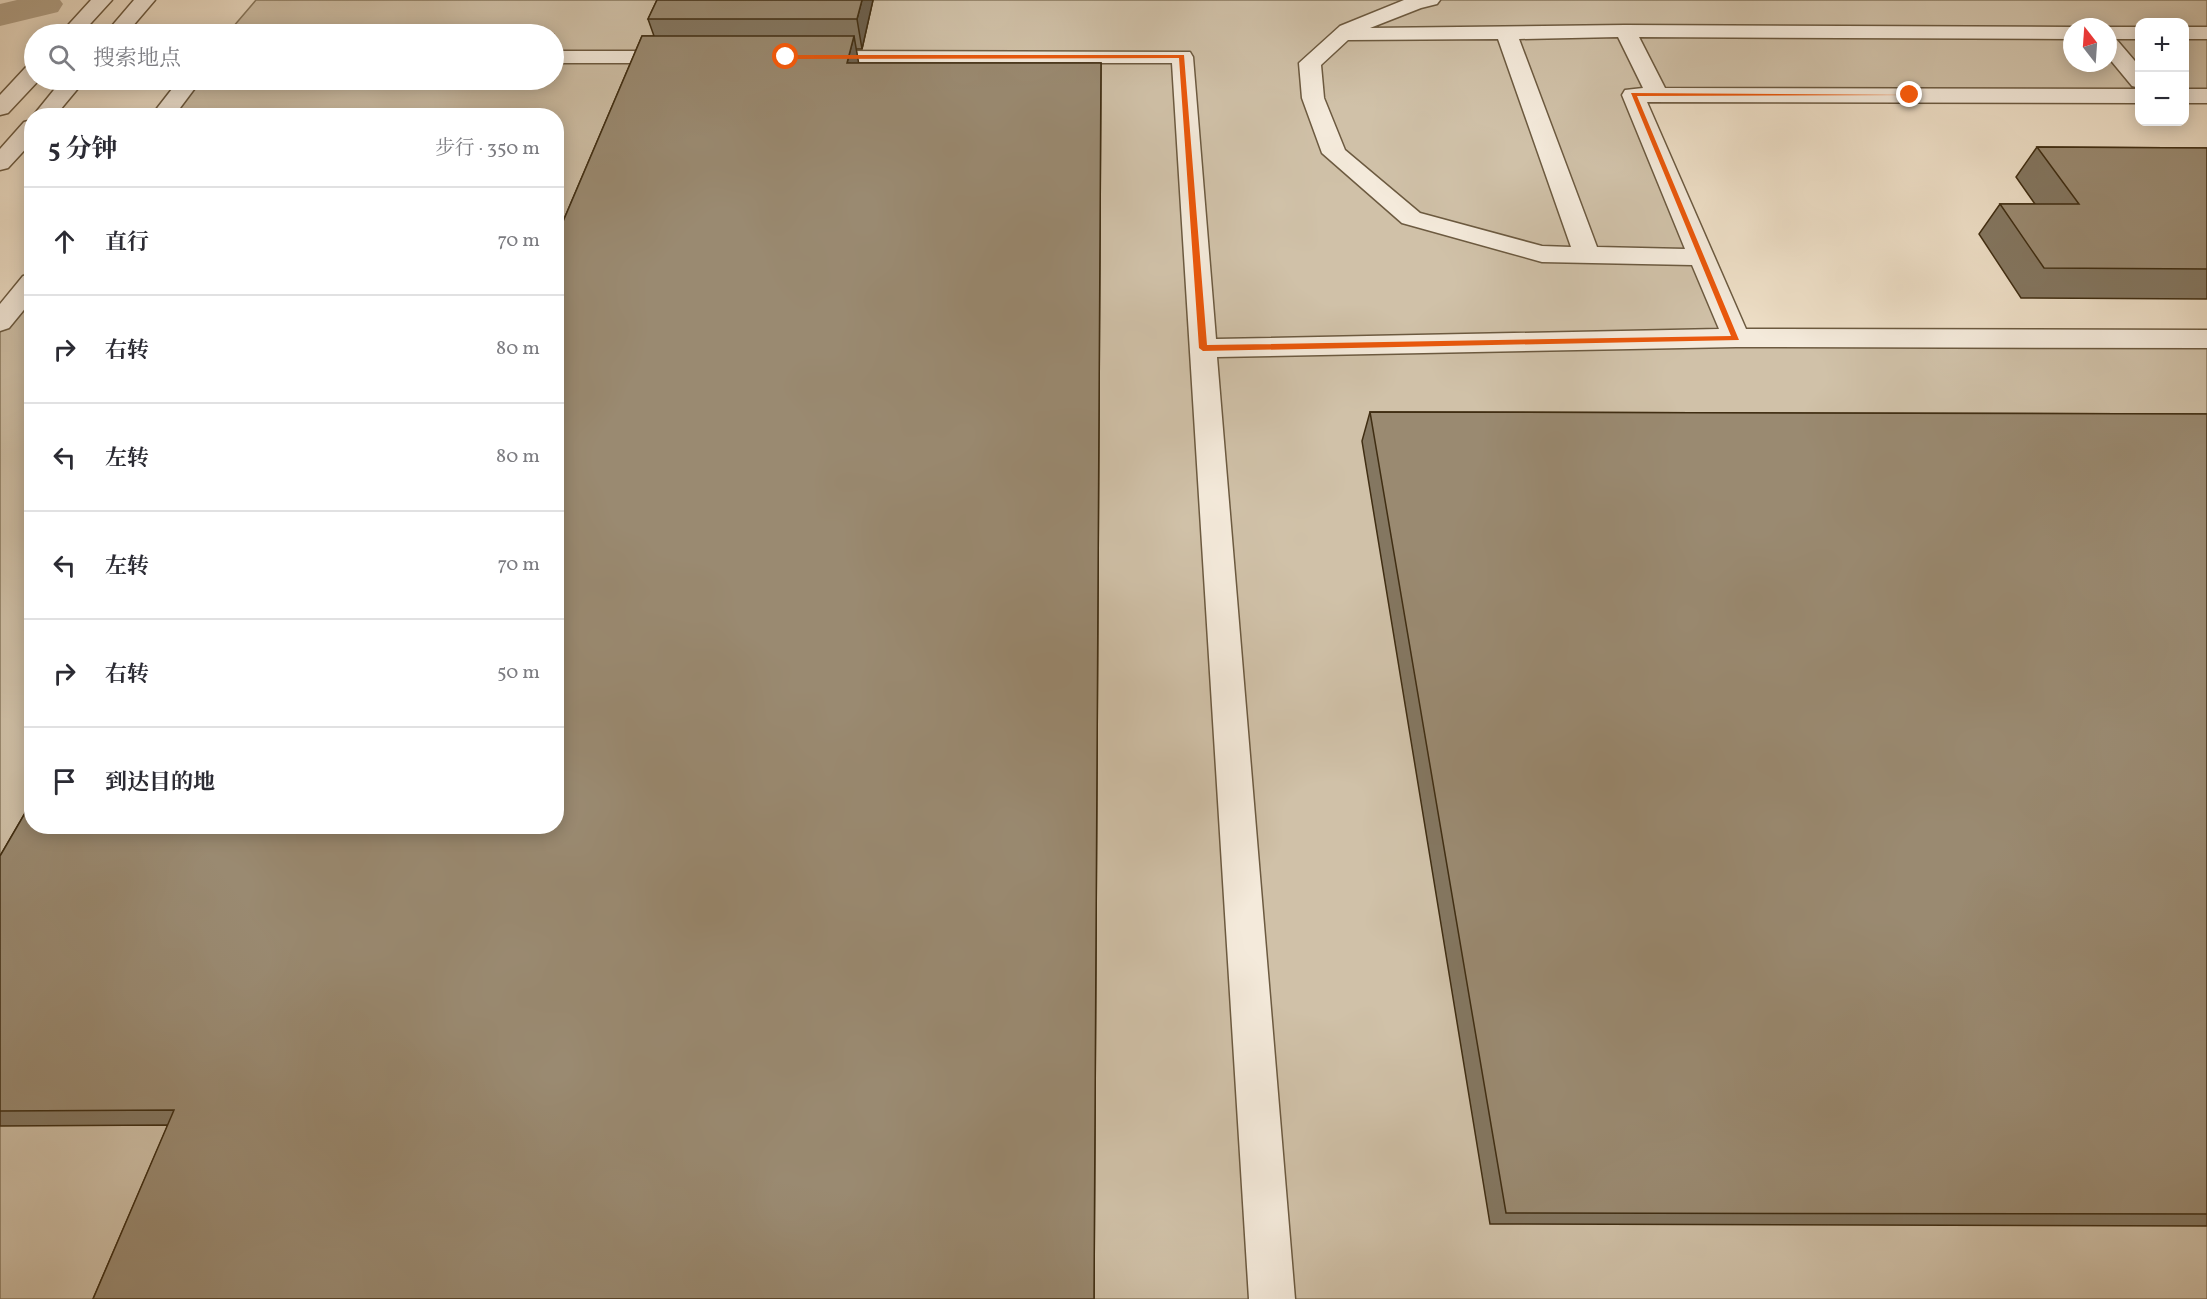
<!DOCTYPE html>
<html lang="zh">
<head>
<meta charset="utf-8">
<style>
	body { margin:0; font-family:Vollkorn,"Noto Serif SC",serif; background:#f7f7f7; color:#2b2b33 }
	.controls { position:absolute; right:18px; top:18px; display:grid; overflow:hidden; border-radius:12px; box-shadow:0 3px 15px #0003 }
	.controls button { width:54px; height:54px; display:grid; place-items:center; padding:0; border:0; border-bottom:2px solid #e1e1e2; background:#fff; color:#2b2b33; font:30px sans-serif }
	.compass { position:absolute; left:2063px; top:18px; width:54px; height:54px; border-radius:50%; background:#fff; box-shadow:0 3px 15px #0003; rotate:343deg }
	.stop { position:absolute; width:18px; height:18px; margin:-14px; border:4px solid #ea580c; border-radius:50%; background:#fff }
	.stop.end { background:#ea580c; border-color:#fff; box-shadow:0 2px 6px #0008 }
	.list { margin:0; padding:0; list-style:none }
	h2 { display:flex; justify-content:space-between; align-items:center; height:78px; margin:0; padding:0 24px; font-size:26px }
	h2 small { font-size:20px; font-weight:400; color:#7c7c81 }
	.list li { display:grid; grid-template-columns:39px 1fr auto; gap:18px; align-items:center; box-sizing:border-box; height:108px; padding:0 24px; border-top:2px solid #e1e1e2 }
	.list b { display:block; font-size:22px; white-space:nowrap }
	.list em { font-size:20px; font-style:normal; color:#7c7c81 }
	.icon { flex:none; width:33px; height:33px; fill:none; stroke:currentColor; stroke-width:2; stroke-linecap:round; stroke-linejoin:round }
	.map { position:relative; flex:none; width:2207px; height:1299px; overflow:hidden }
	.search { position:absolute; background:#fff; box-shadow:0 3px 15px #0003; left:24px; top:24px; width:540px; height:66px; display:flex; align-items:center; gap:15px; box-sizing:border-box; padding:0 21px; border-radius:33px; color:#7c7c81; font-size:22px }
	.panel { position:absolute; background:#fff; box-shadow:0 3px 15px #0003; left:24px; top:108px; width:540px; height:726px; border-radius:24px }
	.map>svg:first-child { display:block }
</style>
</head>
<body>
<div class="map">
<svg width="2207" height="1299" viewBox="0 0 2207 1299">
	<rect width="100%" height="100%" fill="#eedfc7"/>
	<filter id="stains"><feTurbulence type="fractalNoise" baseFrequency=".00333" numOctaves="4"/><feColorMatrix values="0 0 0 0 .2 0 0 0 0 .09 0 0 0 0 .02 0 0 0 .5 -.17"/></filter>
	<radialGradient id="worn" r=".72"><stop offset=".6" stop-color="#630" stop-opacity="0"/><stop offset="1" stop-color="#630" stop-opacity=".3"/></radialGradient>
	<path fill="#d0c1a8" stroke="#88785e" stroke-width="1.5" fill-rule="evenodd" d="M256,0H2207V96H2185L2184,22H2140L2139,96L1634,95L1736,338L2207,339V1299H0V322L31,282L32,826H556V116L162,115L190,80H554V34H227ZM2072,27H2108V63H2072Z"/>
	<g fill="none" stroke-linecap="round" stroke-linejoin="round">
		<path fill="#b3a38a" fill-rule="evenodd" d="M17,0H60L63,4L58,12L0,26V4Z"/>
		<g stroke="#6c5a40" stroke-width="3">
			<path id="minor" d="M91,0H112L81,34H60Z
				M134,0H155L126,34H105Z
				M1404,0H1440L1437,4L1421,8L1370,28L1625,25L2073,27L2072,39L1639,37L1665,88L2140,89V103L1647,102L1746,329L2207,330V348L1736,347L1217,357L1295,1299H1249L1172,63H812L804,62L801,57L804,52L812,51L1190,52L1193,57L1216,339L1719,329L1692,265L1542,262L1402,223L1322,153L1302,98L1299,63L1340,26ZM1618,37L1643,88L1625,90L1622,95L1685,249L1597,247L1519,39ZM1498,39L1571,247L1542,246L1420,213L1345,150L1324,98L1321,65L1348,40Z
				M2107,27H2140V39H2116L2140,67V88L2132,86L2108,57Z
				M2184,27H2207V39H2184Z
				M554,51H676L684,52L687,57L684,62L676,63H554Z
				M34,65V80H39L8,113L0,115V95L26,67Z
				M62,80H85L55,116L32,117Z
				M179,80H201L174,116H151Z
				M2184,89H2207V103H2184Z
				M32,120V142L8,168L0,170V149L24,122Z
				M32,274V300L9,328L0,331V304L23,276Z"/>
		</g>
		<use href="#minor" fill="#f4eadb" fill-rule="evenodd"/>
	</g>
	<path fill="#847761" stroke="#402e13" stroke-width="1.5" d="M657,0H873L862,49H856L858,63H1101L1094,1299H93L168,1125L0,1126V856L32,801V826H556V238L642,36H654L648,19Z
		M2037,147L2207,148V299L2021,298L1979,234L2000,204H2035L2016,177Z
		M1370,412L2207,414V1226L1490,1224L1362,441Z"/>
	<path fill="#6c614f" stroke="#402e13" stroke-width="1.5" d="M862,0H873L862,49L857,19Z
		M854,36L859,65L847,63Z"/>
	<path fill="#9a8a71" stroke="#402e13" stroke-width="1.5" d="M657,0H862L857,19H648Z
		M642,36H854L847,63H1101L1094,1299H93L174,1110L0,1111V856L32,801V826H556V238Z
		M2037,147L2207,148V269L2044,268L2000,204H2079Z
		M1370,412L2207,414V1214L1506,1213Z"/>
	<path fill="#ea580c" d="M784,55H1184L1207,345L1731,336L1631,93L1913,95L1637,96L1739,340L1203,351L1199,348L1179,58L786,59Z"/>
	<rect width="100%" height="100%" filter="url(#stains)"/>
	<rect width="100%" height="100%" fill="url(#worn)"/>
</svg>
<div class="controls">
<button>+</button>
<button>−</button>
</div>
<svg class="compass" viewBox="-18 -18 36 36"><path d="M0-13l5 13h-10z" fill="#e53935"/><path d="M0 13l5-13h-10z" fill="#7c7c81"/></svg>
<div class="stop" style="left:786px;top:57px"></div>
<div class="stop end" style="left:1910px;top:95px"></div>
<div class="search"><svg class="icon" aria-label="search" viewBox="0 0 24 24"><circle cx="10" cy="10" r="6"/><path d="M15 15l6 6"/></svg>搜索地点</div>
<section class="panel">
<h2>5 分钟<small>步行 · 350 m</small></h2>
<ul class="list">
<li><svg class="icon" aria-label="ahead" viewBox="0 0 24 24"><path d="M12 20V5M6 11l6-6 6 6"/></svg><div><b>直行</b></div><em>70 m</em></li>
<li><svg class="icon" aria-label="right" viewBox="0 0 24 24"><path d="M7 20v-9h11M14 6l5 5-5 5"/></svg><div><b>右转</b></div><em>80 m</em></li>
<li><svg class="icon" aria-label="left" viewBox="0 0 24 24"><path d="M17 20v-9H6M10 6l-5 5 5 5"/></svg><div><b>左转</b></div><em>80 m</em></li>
<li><svg class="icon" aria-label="left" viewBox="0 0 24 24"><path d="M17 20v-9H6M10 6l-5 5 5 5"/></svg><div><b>左转</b></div><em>70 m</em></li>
<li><svg class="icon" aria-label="right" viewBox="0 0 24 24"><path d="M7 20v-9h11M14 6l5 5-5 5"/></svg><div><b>右转</b></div><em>50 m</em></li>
<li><svg class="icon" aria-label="arrive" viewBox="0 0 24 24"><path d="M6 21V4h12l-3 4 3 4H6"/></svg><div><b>到达目的地</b></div></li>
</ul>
</section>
</div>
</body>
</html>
